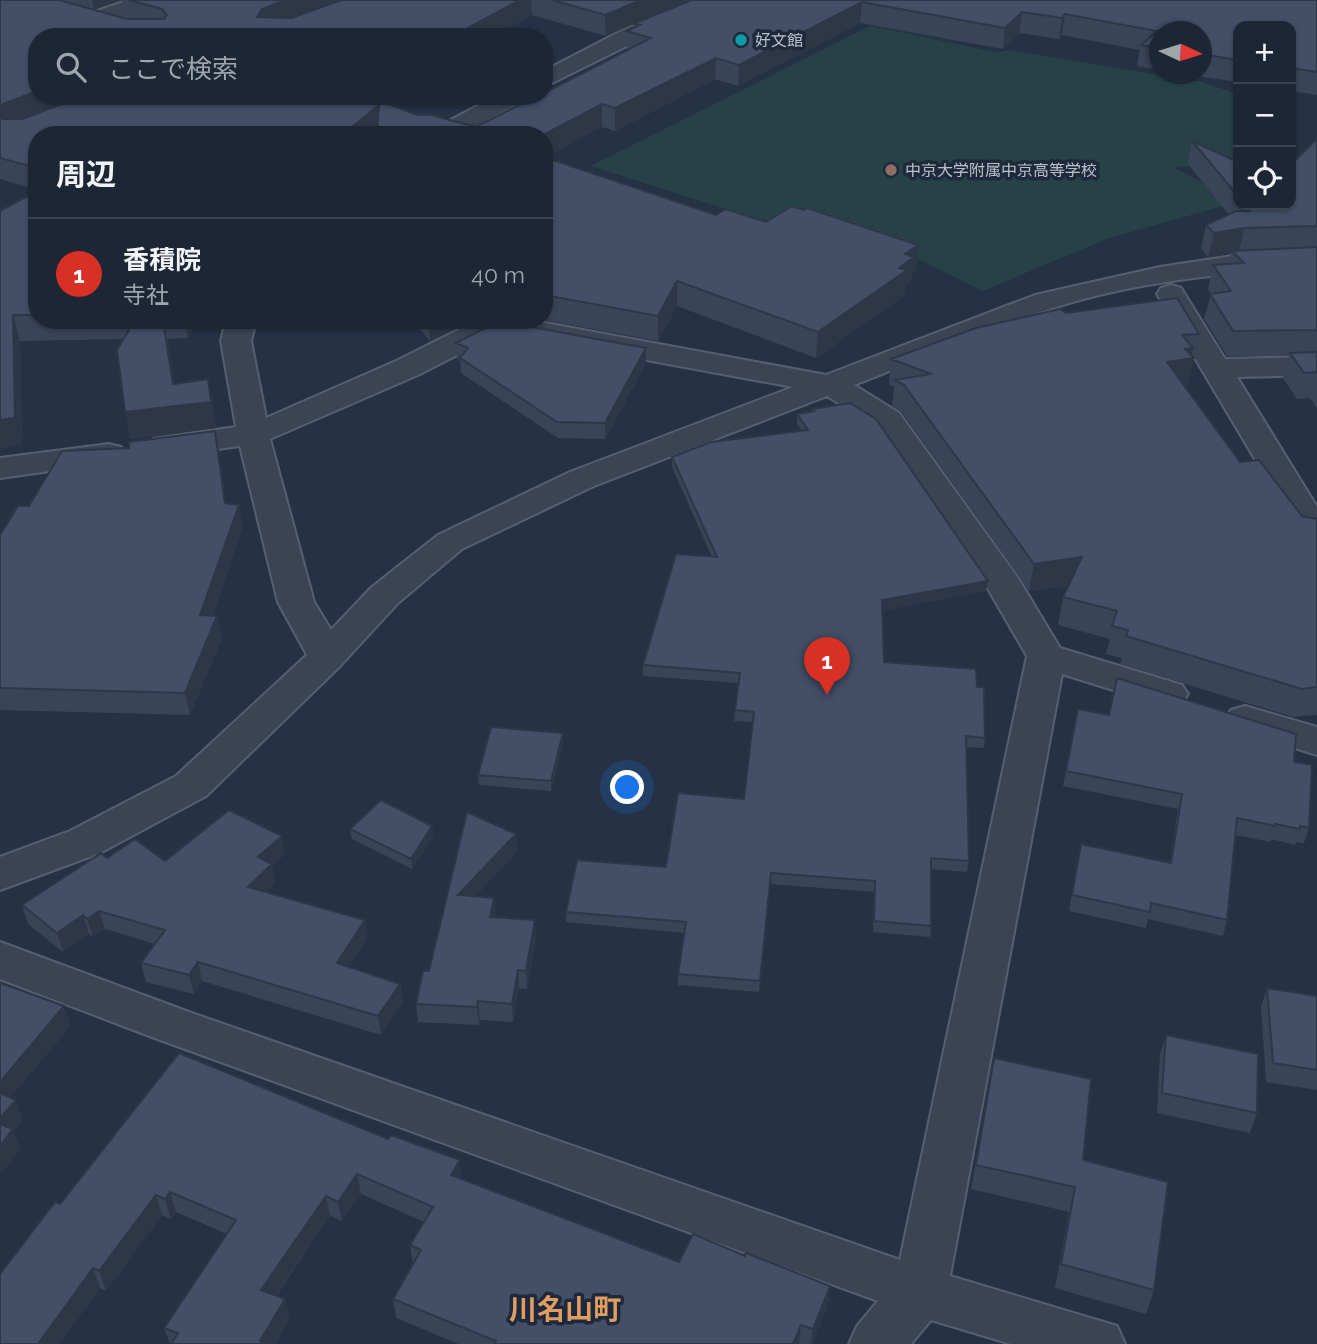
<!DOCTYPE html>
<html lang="ja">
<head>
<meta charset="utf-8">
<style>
	body { margin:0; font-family:Raleway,"Noto Sans JP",sans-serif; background:#252e3c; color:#f1f3f6 }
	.controls { position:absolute; right:21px; top:21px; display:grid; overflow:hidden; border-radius:14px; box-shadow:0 2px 5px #0004 }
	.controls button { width:63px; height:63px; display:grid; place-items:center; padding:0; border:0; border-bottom:2px solid #3a434f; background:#1c2634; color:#f1f3f6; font:35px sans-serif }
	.compass { position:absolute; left:1149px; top:21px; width:63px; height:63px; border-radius:50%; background:#1c2634; box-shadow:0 2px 5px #0004; rotate:94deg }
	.you { position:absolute; left:628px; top:788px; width:24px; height:24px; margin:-18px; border:5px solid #fff; border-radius:50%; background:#1a73e8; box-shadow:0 0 0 10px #1a73e833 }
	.badge { display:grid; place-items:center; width:46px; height:46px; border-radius:50%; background:#d93025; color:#fff; font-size:23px; font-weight:700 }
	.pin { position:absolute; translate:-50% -58px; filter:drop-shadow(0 2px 4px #0008) }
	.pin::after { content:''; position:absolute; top:37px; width:24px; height:21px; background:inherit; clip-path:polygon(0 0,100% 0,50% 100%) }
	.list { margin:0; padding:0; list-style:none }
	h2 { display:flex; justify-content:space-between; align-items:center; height:91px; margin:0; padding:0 28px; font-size:30px }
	h2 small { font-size:23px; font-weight:400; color:#a0a5ac }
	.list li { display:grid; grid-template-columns:46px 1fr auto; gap:21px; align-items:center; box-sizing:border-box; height:112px; padding:0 28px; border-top:2px solid #3a434f }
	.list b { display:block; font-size:26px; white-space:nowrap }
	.list p { margin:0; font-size:23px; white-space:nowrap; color:#a0a5ac }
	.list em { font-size:23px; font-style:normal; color:#a0a5ac }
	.icon { flex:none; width:38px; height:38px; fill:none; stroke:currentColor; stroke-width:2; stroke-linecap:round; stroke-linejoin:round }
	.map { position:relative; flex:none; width:1317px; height:1344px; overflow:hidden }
	.search { position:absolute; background:#1c2634; box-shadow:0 2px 5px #0004; left:28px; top:28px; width:525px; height:77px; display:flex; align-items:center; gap:18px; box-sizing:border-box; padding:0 24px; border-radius:28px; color:#a0a5ac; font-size:26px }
	.panel { position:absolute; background:#1c2634; box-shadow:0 2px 5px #0004; left:28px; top:126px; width:525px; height:203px; border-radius:28px }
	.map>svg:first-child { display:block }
</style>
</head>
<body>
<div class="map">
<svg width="1317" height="1344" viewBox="0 0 1317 1344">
	<rect width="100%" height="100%" fill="#253246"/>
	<path fill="#274247" d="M870,26L996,52L1009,50L1201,82L1238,94V165L1173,167L1237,202L1106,239L983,291L918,259L796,220H760L591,166Z"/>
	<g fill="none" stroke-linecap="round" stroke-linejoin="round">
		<g stroke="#565f70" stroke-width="4">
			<path id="minor" d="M129,0H160L157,5L101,25H85L82,20L85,15Z
				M696,0H725L722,5L639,40L544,87V71L623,30Z
				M496,96H526L522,101L460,135H429L432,130Z
				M1317,252V268C1229,272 1138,281 1053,308C986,329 920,360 854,385L899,413L1018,578L1060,648L1182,685L1188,694L1182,703L1168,707L1062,674L950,1276L1117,1326L1125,1344H1011L931,1320L911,1344H849L857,1326L878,1301L152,1037L0,979V942L186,1011L900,1260L1027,656L987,587L877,427L827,396L594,486L462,549L398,603L340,666L206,796L100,853L0,890V857L70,831L176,776L307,655L278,602L240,446L165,456L153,453L149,446L153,439L236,427L221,341L226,320H256L251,341L266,418L396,361L468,325L464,320H529L826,375L1035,295L1160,267L1239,255ZM500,333L793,387L570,472L438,535L372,587L331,630L314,602L270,439L418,375Z
				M1171,285L1181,288L1225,359L1317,357V375L1237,377L1317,507V545L1305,542L1300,535L1157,294L1161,288Z
				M109,444L121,447L125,454L121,461L0,478V458Z
				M1245,706L1317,727V755L1231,728L1225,719L1231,710Z"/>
		</g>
		<use href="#minor" fill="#3a4455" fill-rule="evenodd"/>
	</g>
	<path fill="#394458" d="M0,0H121L94,9L126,18L122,0H689L606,36L532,15L491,37H37V96L417,115L476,127L627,50V31L635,27V24L692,0H1317V95L1291,91V26H1238V82L1183,74H1201V32H1159V70L1137,66L1140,50L1062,35L1059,39L1019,33L1003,49L860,23L738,86L715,79L615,131L602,127L545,157L716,215L766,222L916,269L912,272L911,282L906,286L905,295L816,358L677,306L658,341L544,320V135L377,132L373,135H37V190L0,179Z
		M1317,139V408L1310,398L1297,399L1283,378L1289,356H1227L1204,319L1211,294L1208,289L1213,265L1229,264L1231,253L1208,257L1201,249L1206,225L1229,215L1188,164L1192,141L1238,162V205H1291Z
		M37,191V320H195L188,338L167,339L174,384L208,379L216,428L130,439L125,412L124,339L20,341L22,444L0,448V211Z
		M1066,313L1199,334L1188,384L1184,385L1240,462L1302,516L1317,519V715L1293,717L1120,664L1122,658L1106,654L1110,639L1058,625L1063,597L1068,586L1029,591L901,411L892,406L894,387L889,385L891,359Z
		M412,320H464V324L430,341Z
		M456,343L646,348V363L605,439L558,438L461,373L460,359L457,358Z
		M812,409L986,591L882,610L884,662L977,687L985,738L984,748L966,747L969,861L967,872L931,869V926L930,937L873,932L874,892L770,884L759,992L678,985V974L684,933L566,922V912L666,867L744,799L753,722L734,721L738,683L643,676V665L712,557L672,467V457L802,431L797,424V414L811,411Z
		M215,431L226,503L239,505L243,526L212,616H217L222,638L190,715L0,710V535L29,506L129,448Z
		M1078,709L1294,762L1309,828L1304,843L1296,842L1295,845L1271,839L1270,842L1236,835L1227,920L1223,936L1148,919L1146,928L1069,911L1081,844L1170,863L1178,809L1063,786Z
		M563,733V743L551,791L479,785L478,775Z
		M467,812L516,834L517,852L475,896L494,898L495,918L536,938L527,989L519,988L513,1022L480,1020L479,1025L418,1022L416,1004L429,971Z
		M350,829L434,836L412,869L352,839Z
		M285,854L272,866L275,883L266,892L367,938L349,967L400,984L403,1003L381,1035L202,981L194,994L146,982L141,963L155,944L105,929L93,937L89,934L63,952L28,924L22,905L107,858L165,861Z
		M1267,988L1317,996V1090L1266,1082L1261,1007Z
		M1166,1035L1257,1113L1250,1133L1157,1113L1160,1055Z
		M179,1053L462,1180L679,1262L745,1256L830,1286L828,1305L813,1344H459L396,1318L393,1299L413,1265L410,1245L424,1222L361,1194L342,1221L330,1216L276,1296L290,1319L275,1344H170L164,1328L227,1234L176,1212L171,1219L162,1215L106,1291L100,1288L59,1344H0L60,1204Z
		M994,1058L1083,1160L1154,1290L1146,1314L1055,1288L1069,1212L971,1189Z"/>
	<path fill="#2e3747" d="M92,0H121L94,9Z
		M286,0H343L261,37L257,17L262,9Z
		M520,0H531L532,15L491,37H451Z
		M641,0H689L606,36L605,15Z
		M862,2L860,23L738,86L739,65Z
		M1022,12L1019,33L1003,49L1005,28Z
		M1065,14L1062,35L1059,39L1062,18Z
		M716,58L715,79L615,131V108Z
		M37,91V96H87L4,135L0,120V109L3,104Z
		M602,104V127L544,158V135Z
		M379,105L382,128L373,135H342Z
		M1244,228L1239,252L1232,251L1231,253L1208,257L1214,233Z
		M918,245L916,269L912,272L911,282L906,286L905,295L816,358L818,332L899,268L905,254Z
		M677,281V306L658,341V316Z
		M13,315L20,341L22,444L0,448V420Z
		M129,320H153L133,339Z
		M163,320L177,406L208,379L216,428L130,439L125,412L173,384Z
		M185,320H195L188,338Z
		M428,320H464V324L430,341Z
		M646,348V363L605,439V423Z
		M1193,348L1191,359L1194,358L1188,384L1162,388L1167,362L1185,349Z
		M215,431L219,452L229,524L225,503Z
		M239,505L243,526L204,637L200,615Z
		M1082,557L1077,585L1029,591L1034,564Z
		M988,581L986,591L881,611L882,600Z
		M217,616L222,638L190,715L185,693Z
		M563,733V743L551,791V781Z
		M432,826L434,836L412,869L411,859Z
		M516,834L517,852L460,913L458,895Z
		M282,836L285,854L272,866L275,883L252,906L248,887L258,857Z
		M494,898L496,916L492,935L490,917Z
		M99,911L105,929L93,937L87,919Z
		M83,915L89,934L63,952L57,933Z
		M365,920L367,938L340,981L337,963Z
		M535,920L536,938L527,989L526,971Z
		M198,962L202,981L194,994L189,975Z
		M518,970L519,988L513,1022L512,1004Z
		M400,984L403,1003L381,1035L378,1016Z
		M478,1001L480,1020L479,1025L477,1007Z
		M64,1006L71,1026L0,1110V1082Z
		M16,1100L23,1119L14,1131L21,1149L0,1175V1118Z
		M460,1160L462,1180L451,1175Z
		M357,1174L361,1194L342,1221L338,1202Z
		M170,1192L176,1212L171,1219L165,1199Z
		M156,1195L162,1215L106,1291L99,1271Z
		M326,1196L330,1216L266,1309L261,1290Z
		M93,1268L100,1288L59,1344H38Z
		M830,1286L828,1305L813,1344H811L813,1329Z
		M285,1299L290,1319L275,1344H261L260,1341Z
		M801,1325L799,1344H793Z"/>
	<path fill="#424f66" stroke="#2e3747" stroke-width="2" d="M0,0H59L127,19H164L167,15L162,9L129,0H286L262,9L257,17L292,18L341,0H520L451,37H37V91L3,104L0,109Z
		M552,0H641L605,15Z
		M692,0H1317V72L1291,68V26H1238V60L1201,54V32H1159V48L1141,45L1157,31L1065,14L1062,18L1022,12L1005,28L862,2L739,65L716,58L615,108L602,104L543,135H377L379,105L342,135H37V168L0,158V115L3,119H23L82,96H367L417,115H431L476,127L537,96H544V93L651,38L627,31L640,25L635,24L640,21Z
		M1317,139V226L1244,228L1214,233L1206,225L1236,211H1250L1246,205H1291V164Z
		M1192,141L1238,162V196Z
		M544,157L716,215L726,209L766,222L792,206L804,210L807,208L918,245L905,254L914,257L899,268L907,270L818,332L677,281L658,316L544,295Z
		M37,191V315H13L15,418L0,420V211Z
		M1317,247V330L1233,331L1210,294L1231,291L1213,265L1244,263L1232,251Z
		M1177,298L1199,334L1182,335L1193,348L1185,349L1194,358L1167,362L1240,462L1259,460L1302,516L1317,519V687L1302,689L1126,636L1128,630L1112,626L1117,611L1063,597L1082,557L1034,564L904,385L895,380L931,374L891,359L976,328L1060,309L1066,313Z
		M135,320H163L173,384L208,379L211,402L125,412L117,350Z
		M499,321L646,348L605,423L557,422L460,358L468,348L456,343Z
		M1317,352V372L1304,373L1290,353Z
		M850,403L876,419L988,581L882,600L884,662L976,669L977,687H984L985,738L966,736L969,861L931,858V926L874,921L875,881L771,873L760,981L678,974L686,922L566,912L577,860L666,867L678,793L744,799L754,712L735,710L740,673L643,665L676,554L717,557L672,457L711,442L808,430L797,414L814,411L812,409Z
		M215,431L225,503L239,505L200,615L217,616L185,693L0,688V535L18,506H29L62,451L129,448V442Z
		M1117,678L1296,734L1294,762L1312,765L1309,828L1300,826V829L1275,824V826L1237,818L1227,920L1151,903L1150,912L1072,895L1081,844L1171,863L1182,794L1066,771L1078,709L1109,715Z
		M491,727L563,733L551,781L478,775Z
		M381,800L432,826L411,859L350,829Z
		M229,810L282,836L258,857L272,864L248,887L365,920L337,963L400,984L378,1016L198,962L189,975L141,963L165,930L99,911L87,919L83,915L57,933L22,905L101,853L107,858L135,839L165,861Z
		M467,812L516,834L458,895L494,898L490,917L535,920L526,971L518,970L512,1004L478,1001L477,1007L416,1004L423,971H429Z
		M0,983L64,1006L0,1082Z
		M1267,988L1317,996V1070L1273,1063Z
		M1166,1035L1258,1054L1257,1113L1162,1093Z
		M179,1053L388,1139L391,1135L460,1160L451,1175L679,1262L693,1234L745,1256L746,1253L830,1286L813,1329L801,1325L793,1344H494L496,1341L393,1299L421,1250L410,1245L433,1207L357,1174L338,1202L326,1196L261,1290L285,1299L260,1341L266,1343V1344H171L178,1333L164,1328L236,1220L170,1192L165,1199L156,1195L99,1271L93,1268L38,1344H0V1274L55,1202L60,1204Z
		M994,1058L1091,1079L1083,1160L1168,1182L1154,1290L1061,1264L1075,1187L976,1165Z
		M0,1093L16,1100L0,1118Z
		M0,1124L13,1129L0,1146Z"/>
	<circle fill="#0f9aa8" stroke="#1e293b" stroke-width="2.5" cx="741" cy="40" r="7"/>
	<circle fill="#8d6e63" stroke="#1e293b" stroke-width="2.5" cx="891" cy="170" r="7"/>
	<g text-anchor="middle" stroke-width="7" stroke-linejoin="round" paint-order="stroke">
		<g font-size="16" fill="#b8c0ce" stroke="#1e293b" text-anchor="start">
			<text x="755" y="46">好文館</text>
			<text x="905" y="176">中京大学附属中京高等学校</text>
		</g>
		<g font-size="28" font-weight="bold" fill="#df9d62" stroke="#1e293b">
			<text x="565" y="1319">川名山町</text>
		</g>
	</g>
</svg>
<div class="controls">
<button>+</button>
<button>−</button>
<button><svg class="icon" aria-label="locate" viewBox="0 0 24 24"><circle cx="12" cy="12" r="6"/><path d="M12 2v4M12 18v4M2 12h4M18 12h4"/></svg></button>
</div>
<svg class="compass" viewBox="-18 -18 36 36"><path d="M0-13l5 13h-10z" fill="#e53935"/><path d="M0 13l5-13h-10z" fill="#a0a5ac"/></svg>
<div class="you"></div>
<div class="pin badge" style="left:827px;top:695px">1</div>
<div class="search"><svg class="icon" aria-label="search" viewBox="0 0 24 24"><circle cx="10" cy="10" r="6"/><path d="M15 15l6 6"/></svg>ここで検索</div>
<section class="panel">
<h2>周辺<small></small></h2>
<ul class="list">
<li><span class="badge">1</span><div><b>香積院</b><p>寺社</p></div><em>40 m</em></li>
</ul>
</section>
</div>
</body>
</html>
